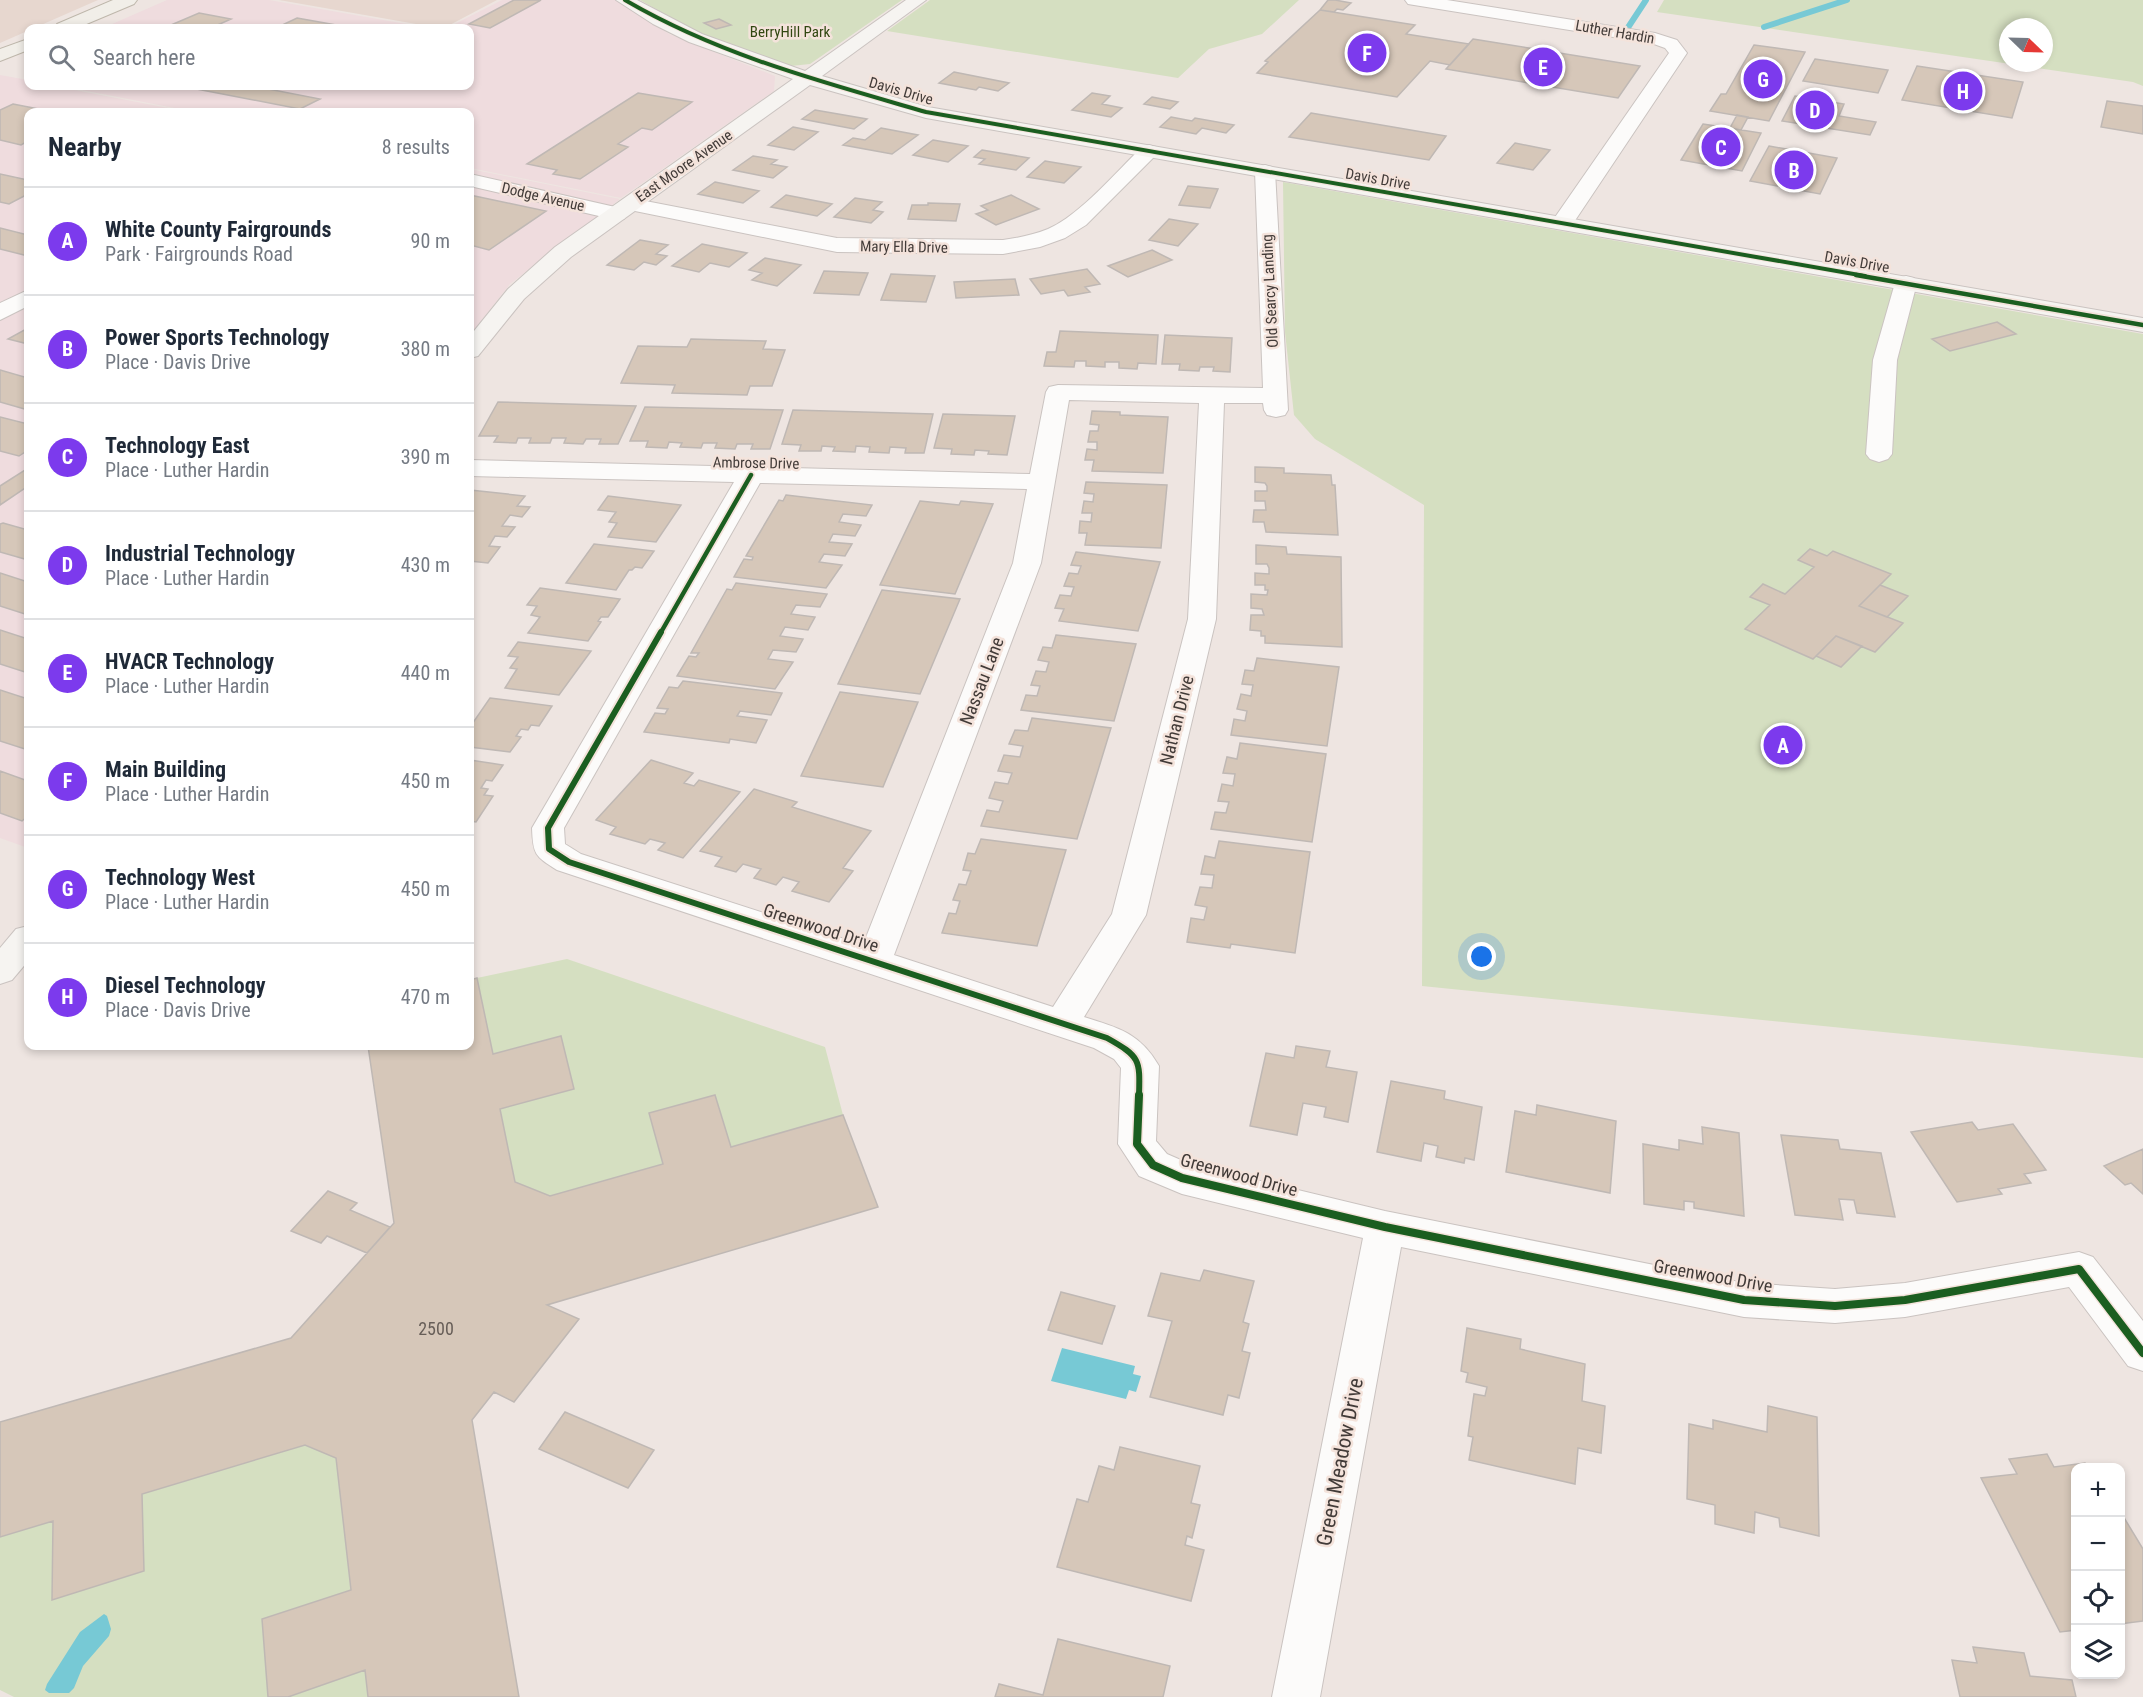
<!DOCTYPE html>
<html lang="en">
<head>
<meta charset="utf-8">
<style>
	body { margin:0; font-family:"Roboto Condensed",sans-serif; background:#f6f6f7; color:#1f2937 }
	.controls { position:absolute; right:18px; bottom:18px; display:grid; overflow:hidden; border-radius:12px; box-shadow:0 3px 9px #0003 }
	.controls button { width:54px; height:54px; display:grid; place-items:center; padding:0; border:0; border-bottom:2px solid #e0e1e3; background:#fff; color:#1f2937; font:30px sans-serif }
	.compass { position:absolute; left:1999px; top:18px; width:54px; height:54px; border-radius:50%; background:#fff; box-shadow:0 3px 9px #0003; rotate:113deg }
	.you { position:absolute; left:1482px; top:957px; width:21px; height:21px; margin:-15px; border:4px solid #fff; border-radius:50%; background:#1a73e8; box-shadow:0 0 0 9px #1a73e833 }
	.badge { display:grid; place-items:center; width:39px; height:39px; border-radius:50%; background:#7c3aed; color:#fff; font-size:20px; font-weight:700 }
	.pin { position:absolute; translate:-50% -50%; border:3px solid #fff; box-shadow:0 2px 6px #0006 }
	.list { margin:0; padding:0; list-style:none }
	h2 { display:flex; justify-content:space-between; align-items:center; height:78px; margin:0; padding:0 24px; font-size:26px }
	h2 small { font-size:20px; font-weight:400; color:#747a83 }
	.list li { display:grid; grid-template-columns:39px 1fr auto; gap:18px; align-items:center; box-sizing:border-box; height:108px; padding:0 24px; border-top:2px solid #e0e1e3 }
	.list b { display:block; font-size:22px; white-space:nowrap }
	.list p { margin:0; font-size:20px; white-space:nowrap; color:#747a83 }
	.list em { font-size:20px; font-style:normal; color:#747a83 }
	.icon { flex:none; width:33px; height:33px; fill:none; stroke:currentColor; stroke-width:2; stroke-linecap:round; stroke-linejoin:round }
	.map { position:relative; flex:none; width:2143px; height:1697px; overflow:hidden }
	.search { position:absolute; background:#fff; box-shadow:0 3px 9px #0003; left:24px; top:24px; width:450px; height:66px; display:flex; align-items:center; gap:15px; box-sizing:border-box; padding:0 21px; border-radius:12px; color:#747a83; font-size:22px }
	.panel { position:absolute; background:#fff; box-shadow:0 3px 9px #0003; left:24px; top:108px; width:450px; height:942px; border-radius:12px }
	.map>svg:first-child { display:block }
</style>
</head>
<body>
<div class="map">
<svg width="2143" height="1697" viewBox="0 0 2143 1697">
	<rect width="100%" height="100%" fill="#eee5e1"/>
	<path fill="#e7d7cf" d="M0,0H98L0,43Z
		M279,0H497L444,28H439Z"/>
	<path fill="#efdcde" d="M167,0H269L429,28H103Z
		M502,0H619L669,34L775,76L774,91L621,198L470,168V112H195L61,86H470V28H447Z
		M0,75L28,80V86H54L189,112H28V848L0,838Z
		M470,169L620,199L510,284L470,335Z"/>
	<path fill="#d5dfc1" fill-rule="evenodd" d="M640,0H902L810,64L791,66L739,49L685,26Z
		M930,0H1299L1262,34L1209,49L1178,78L887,31Z
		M1664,0H2143V86L2133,82L1657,12ZM2008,27H2044V63H2008Z
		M1283,182L2143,334V1058L1422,986L1424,505L1315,439L1294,415L1285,332Z
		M567,959L825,1047L843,1115L731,1147L715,1095L649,1113L663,1164L550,1196L515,1182L500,1109L574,1089L561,1036L493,1054L477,978Z
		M305,1445L336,1458L351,1590L262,1619L268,1697H14L0,1690V1537L53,1521L52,1600L144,1571L142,1494Z
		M365,1670L368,1697H288Z"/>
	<path fill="#77c9d5" d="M1062,1348L1135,1366L1133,1374L1141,1376L1136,1392L1129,1390L1126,1399L1051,1381Z
		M104,1614L107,1616L111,1629L109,1636L83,1666L74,1688L69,1693H49L45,1690L47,1684L80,1632Z"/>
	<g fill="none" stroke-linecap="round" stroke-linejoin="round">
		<path stroke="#77c9d5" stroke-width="6" d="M1764,27L1847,0
			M1627,29L1646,0"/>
	</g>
	<path fill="#d6c7b9" stroke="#bfb8b4" stroke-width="1.5" d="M514,0H541L490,28L469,24Z
		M1328,0H1335L1351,3L1343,10L1337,9L1334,12L1320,10Z
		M1320,10L1415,25L1406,34L1469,44L1450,65L1430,61L1397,97L1257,73L1268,62L1265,61Z
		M199,13L231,19L211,28H164Z
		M297,18L353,28H276Z
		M719,19L731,25L716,29L704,23Z
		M1473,39L1640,66L1618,98L1446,69Z
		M1754,45L1805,52L1769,121L1710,111L1721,94H1726Z
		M1815,59L1888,70L1878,93L1803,81Z
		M1917,66L2023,82L2012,118L1902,100Z
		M954,72L1009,83L998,91L979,87L976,90L939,83Z
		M181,86H253L320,99L300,109Z
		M638,93L692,102L652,130L642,128L618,144L628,147L580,179L553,174L557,170L527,164Z
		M1092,93L1110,96L1102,104L1122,108L1111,117L1072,110Z
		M1795,96L1844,104L1839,116L1876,122L1870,135L1782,121Z
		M1152,97L1178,102L1170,109L1144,104Z
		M2107,101L2143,106V134L2101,127Z
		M13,104L54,112H28V141L21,145L0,140V110Z
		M815,110L867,119L854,129L802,119Z
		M1311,113L1446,136L1429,160L1289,137Z
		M1737,115L1748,117L1741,130L1730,128Z
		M1171,117L1192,121L1195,118L1234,125L1226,133L1202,128L1196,134L1160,127Z
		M1703,124L1761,133L1742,171L1681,160Z
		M793,127L818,132L794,150L768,145Z
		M881,128L918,135L892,154L843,145L853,138L865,140Z
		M933,140L968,146L948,162L913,155Z
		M1515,143L1550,150L1533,170L1497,163Z
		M1769,146L1837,158L1820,194L1750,181Z
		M982,150L1029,158L1016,170L979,164L985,159L974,157Z
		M753,156L777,160L771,164L787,167L773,178L733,170Z
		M1045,161L1081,167L1064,183L1027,177Z
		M0,174L28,180V194L9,204L0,202Z
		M715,182L759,191L743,203L698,194Z
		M1188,186L1218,189L1210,208L1179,205Z
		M470,195L546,211L489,250L470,245Z
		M786,195L832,204L817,216L771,207Z
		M1011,195L1039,209L996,225L976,214L988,210L981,206Z
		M855,198L882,202L873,210L883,212L871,223L834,217Z
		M928,203L960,204L956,221L908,219L912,205H928Z
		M1169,219L1198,224L1178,246L1149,240Z
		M0,228L28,235V256L0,249Z
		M640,240L668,245L656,254L667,256L656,265L644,262L634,270L607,265Z
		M702,244L747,253L729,267L710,263L699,272L672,266Z
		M1152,250L1172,260L1128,277L1108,266Z
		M765,258L801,265L777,286L752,280L762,273L749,270Z
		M1087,269L1100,284L1085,287L1090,292L1068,296L1064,290L1041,294L1030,279Z
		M824,271L868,273L859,295L814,293Z
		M891,274L935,276L926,302L881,300Z
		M1015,279L1019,295L956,298L954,282Z
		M1997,322L2016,334L1950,351L1932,339Z
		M28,328V344L8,339Z
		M1060,331L1158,335L1156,364L1138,363L1137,369L1119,368V362H1105V367L1086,366V361H1075L1074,367L1044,366L1047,352H1056Z
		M1165,335L1232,338L1230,372L1213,371L1214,367H1200L1199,371L1179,370L1180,364H1162Z
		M691,339L766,341L763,349L785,350L772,386H750L747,395L672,393L675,385L621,383L638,346L687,347Z
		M0,370L28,378V410L0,402Z
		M498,402L636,406L618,444H599L601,439H586L583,444L564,443L566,438H552L550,443H529L531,438H518L516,443L494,442L498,436H479Z
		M645,407L783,410L770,449H751L753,444H737L735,449L715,448L717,443H703L701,448L680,447L682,443L669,442L667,448L646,447L648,441H630Z
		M793,410L933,414L924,453H905L906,448L890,447L889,453L869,452L870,447L856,446L855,452L833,451L835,447L822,446L821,451H799L801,445L782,444Z
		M1092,411L1120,412V415L1168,417L1163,473L1092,471L1094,460H1085L1087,449L1097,450V442H1088L1090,431H1098L1099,425L1090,424Z
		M943,414L1015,416L1007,455L988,454L989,451L975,450L974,455L951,454L952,449L934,448Z
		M0,417L28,424V450L19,456L0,451Z
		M1255,467L1284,468V473L1331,475L1332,485H1335L1338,535L1266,532L1264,522H1253L1254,510H1266L1265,501H1255V491H1267V486L1265,483L1255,482Z
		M28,468V486L0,505V486Z
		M1086,482L1167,485L1161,548L1085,545L1087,533H1079L1080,521L1091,522L1092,513H1082L1084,501L1093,502L1094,494L1084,493Z
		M470,490L525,496L517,506L530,507L522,517L510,515L502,526L515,527L507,537L495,536L489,546L500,547L488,563L470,561Z
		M786,495L872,505L866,516L843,514L839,522L861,525L855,536L833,534L829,542L852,544L845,556L824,554L819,562L842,565L826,588L734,577L744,559L752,560L753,557L746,556L779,500L783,501Z
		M608,496L681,505L656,542L608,537L617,523L609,522L616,512L598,510Z
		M920,501L959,505L961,501L993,504L955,594L880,585Z
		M3,523L28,530V560L0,552V524Z
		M594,544L654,551L642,568L635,567L632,570H629L616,590L566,583Z
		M1256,545L1286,547L1287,554L1341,557L1342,647L1265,643V636H1261V631L1250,630L1251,615H1264L1262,609L1251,608V594L1267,595L1268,590H1265V585H1255V573L1269,574V568L1267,564H1256Z
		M1810,549L1827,556L1833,551L1891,574L1859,606L1903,623L1875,652L1836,636L1813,659L1745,629L1770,605L1750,597L1763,584L1785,594L1814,567L1798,560Z
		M1076,552L1160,562L1138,631L1059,621L1064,609L1055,608L1060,595L1071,596L1074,587L1064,586L1069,573L1078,574L1081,566L1071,565Z
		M0,573L28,582V615L0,606Z
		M736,583L827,594L820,607L796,605L791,614L815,617L808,630L785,627L780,636L803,639L796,652L773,650L768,659L793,662L775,689L677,676L689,656L696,657L699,653H691L727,589L732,590Z
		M1880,585L1908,596L1887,617L1859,606Z
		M540,588L620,599L608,617H601L598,621L601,622L588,641L528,633L540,617L531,615L537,606L527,605Z
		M882,590L960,599L920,694L838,684Z
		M0,630L28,639V673L0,664Z
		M1056,635L1136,644L1114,721L1021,710L1026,695L1037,696L1040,686L1031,685L1036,671L1046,672L1049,662L1038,660L1043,647L1052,648Z
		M1836,636L1862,646L1841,667L1816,656Z
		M518,642L591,651L559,695L505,688L517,669L510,668L518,657L508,656Z
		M1257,658L1339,667L1327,746L1231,735L1234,719L1245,721L1247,711L1237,709L1241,694L1251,696L1253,685L1242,684L1245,670L1254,671Z
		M683,681L782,693L771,715L740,711L737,716L767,720L756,743L730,739L729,743L644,732L655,713L665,714L668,709L657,708L669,687L678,688Z
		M0,690L28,699V750L0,741Z
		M840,692L918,702L883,787L801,776Z
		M490,698L552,706L539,726L531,725L528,730L521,729L516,736L521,737L510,752L470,747V727Z
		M1032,718L1111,728L1077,839L981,826L987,810L999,812L1003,801L989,798L995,782L1008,784L1012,773L998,771L1004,755L1020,757L1023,746L1009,744L1015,730L1028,731Z
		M1240,743L1326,754L1312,842L1211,829L1215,812L1226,813L1229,802L1218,801L1222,784L1233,786L1235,774L1223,773L1227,757L1237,759Z
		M470,760L503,765L492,781L486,780L481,788L488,789L484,795L493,796L476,822L470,821Z
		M651,760L693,773L684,783L694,786L699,780L740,792L683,858L658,850L665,843L650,839L645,844L610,834L616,827L596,820Z
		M0,771L28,781V816L22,821L0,813Z
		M754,789L797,802L792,807L871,831L843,868L853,871L829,902L792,891L799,882L783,877L776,885L754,878L761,869L743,864L736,872L715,866L722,857L700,851Z
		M981,839L1066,850L1037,946L942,933L949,913L956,914L960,901L953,900L959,884L966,885L971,871L963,870L968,853L975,854Z
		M1219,841L1310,852L1295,953L1231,944L1230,948L1187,942L1191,918L1204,920L1207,907L1195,905L1200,887L1212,888L1214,875L1201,874L1205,856L1215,858Z
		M477,978L493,1054L561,1036L574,1089L500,1109L515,1182L550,1196L663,1164L649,1113L715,1095L731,1147L843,1115L878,1207L547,1305L579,1319L514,1402L494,1392L472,1420L519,1697H368L365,1670L288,1697H268L262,1619L351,1590L336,1458L305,1445L142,1494L144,1571L52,1600L53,1521L0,1537V1422L291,1338L394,1223L368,1046H470V980Z
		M1296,1046L1330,1051L1326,1067L1357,1072L1348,1122L1324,1117L1326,1107L1303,1103L1297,1135L1250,1126L1266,1053L1294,1058Z
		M1391,1081L1445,1091L1444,1099L1482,1107L1474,1160L1465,1158L1464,1163L1436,1157L1438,1146L1424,1143L1421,1161L1377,1152Z
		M1537,1105L1616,1121L1610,1193L1506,1172L1515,1111L1536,1115Z
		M1972,1122L1978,1130L2013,1124L2046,1170L2024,1174L2031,1183L1998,1189L2002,1194L1957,1202L1911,1132Z
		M1702,1127L1739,1133L1744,1216L1694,1208V1202L1684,1201V1210L1644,1204L1643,1144L1679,1150V1140L1703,1144Z
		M1781,1135L1838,1140L1840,1149L1881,1153L1895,1217L1857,1213L1854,1200L1839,1199L1843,1220L1795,1215Z
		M2143,1149V1194L2131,1183L2125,1185L2104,1166Z
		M328,1191L357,1203L350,1210L390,1227L367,1253L327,1236L321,1243L291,1231Z
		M1204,1270L1254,1281L1243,1322L1249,1324L1242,1351L1250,1353L1239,1398L1228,1395L1223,1415L1150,1397L1172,1321L1148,1316L1161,1273L1200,1281Z
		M1061,1292L1115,1306L1102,1344L1048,1330Z
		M1467,1328L1521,1339L1520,1349L1585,1364L1582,1401L1605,1406L1601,1453L1578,1448L1575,1484L1469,1460L1473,1437L1468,1436L1474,1394L1485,1396L1487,1387L1466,1382L1468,1373L1461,1371Z
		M1768,1406L1817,1417L1819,1536L1780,1527L1779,1518L1755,1512L1754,1533L1715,1524V1505L1687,1499L1689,1424L1713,1429V1420L1767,1432Z
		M565,1412L654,1450L628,1488L539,1449Z
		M1120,1447L1200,1466L1191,1503L1200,1505L1192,1538L1187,1536L1185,1545L1204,1550L1191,1601L1057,1567L1077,1499L1088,1502L1099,1466L1114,1470Z
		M2047,1454L2054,1467L2085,1463L2088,1468H2076V1630L2060,1632L1981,1478L2017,1474L2009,1459Z
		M2120,1511L2143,1549V1621L2120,1624Z
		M1058,1639L1170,1666L1163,1697H995L999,1684L1043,1695Z
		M1973,1647L2024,1653L2030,1676L2072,1680L2076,1697H1960L1952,1660L1977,1663Z"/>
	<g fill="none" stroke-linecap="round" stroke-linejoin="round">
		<g stroke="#cac3c0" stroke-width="2">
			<path id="street" d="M1405,0H1447L1655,33L1677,40L1687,53L1570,228L1562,229L1554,228L1551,223L1669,53L1665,48L1651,43L1414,5L1408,4Z
				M1149,145L1156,147L1159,151L1156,155L1086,225L1065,238L1040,247L1003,254L837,252L630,210L623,208L619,204L623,200L630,198L837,238L1003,240C1018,238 1033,235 1048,229C1080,215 1116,172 1142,147Z
				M1265,165L1272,167L1275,171L1288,410L1285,415L1276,417L1267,415L1264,410L1263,403H1224L1216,619L1146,915L1084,1017C1119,1028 1140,1033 1159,1066L1156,1141L1167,1154L1190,1164L1385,1211L1744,1283L1835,1289L1905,1283L2079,1252L2093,1257L2143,1321V1371L2128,1366L2069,1287L1905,1317L1835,1323L1744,1317L1401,1247L1320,1697H1272L1363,1238L1182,1194L1139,1176L1118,1144L1121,1068L1114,1059L1094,1048L557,870C535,856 533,855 532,828L734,482L470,476V460L1030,474L1046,392L1049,387L1058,385L1263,388L1255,171L1258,167ZM1069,400L1199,403L1188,619L1112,914L1053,1007L894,955L1041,563ZM760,483L1027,489L1013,563L863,945L581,854L565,844L564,828Z
				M470,174L624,209L627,214L624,219L616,220L470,186Z
				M1906,276L1914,278L1917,283L1897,360L1892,454L1888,459L1879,462L1870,459L1866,454L1873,360L1895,283L1898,278Z
				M28,290V306L0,320V303Z"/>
		</g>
		<g stroke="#cac3c0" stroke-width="2">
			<path id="secondary" d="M616,0H637L702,34L805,71L906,0H926L822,76L928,107L2143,318V332L926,118L810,85L571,257L524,299L478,356L470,358V336L508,289L555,247L793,79L689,42L653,24Z
				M28,926V961L12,980L0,984V948L16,929Z"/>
		</g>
		<g stroke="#beb7ab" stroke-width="2">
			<path id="primary" d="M113,0H137L134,4L77,28H54L57,24Z
				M28,39V50L0,61V49Z"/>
		</g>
		<use href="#street" fill="#fcfbfa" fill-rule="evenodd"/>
		<use href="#secondary" fill="#f6f4f1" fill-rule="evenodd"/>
		<use href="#primary" fill="#f1eee8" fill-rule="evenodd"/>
		<g stroke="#f4e3db" stroke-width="6">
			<path id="cycleway-far3" d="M625,0C719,55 822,82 926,112L1865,276"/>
		</g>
		<g stroke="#f4e3db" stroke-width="8">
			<path id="cycleway-far2" d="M1856,275L2143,325
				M660,634L751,475"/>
		</g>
		<g stroke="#f4e3db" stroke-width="10">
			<path id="cycleway-far1" d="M661,632L548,828L549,849L569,862L1107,1038C1141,1057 1140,1060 1139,1097"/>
		</g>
		<g stroke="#f4e3db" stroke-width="11">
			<path id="cycleway" d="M1139,1095L1137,1144L1153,1165L1182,1178L1385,1227L1744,1300L1835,1306L1905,1300L2079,1269L2143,1353"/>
		</g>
		<use href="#cycleway-far3" stroke="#1b5e20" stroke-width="4"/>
		<use href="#cycleway-far2" stroke="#1b5e20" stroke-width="4.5"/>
		<use href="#cycleway-far1" stroke="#1b5e20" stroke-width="6"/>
		<use href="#cycleway" stroke="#1b5e20" stroke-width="8"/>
	</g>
	<g text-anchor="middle" stroke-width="5" stroke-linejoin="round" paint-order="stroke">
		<g font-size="15" fill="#314711" stroke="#f4e3db">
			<text x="790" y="37">BerryHill Park</text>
		</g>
		<g font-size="15" fill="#423b38" stroke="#f4e3db">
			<text transform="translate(1615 32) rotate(10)" y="5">Luther Hardin</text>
			<text transform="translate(901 91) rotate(16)" y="5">Davis Drive</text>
			<text transform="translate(684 166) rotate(-35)" y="5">East Moore Avenue</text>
			<text transform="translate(1378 179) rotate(10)" y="5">Davis Drive</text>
			<text transform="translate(543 197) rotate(13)" y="5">Dodge Avenue</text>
			<text transform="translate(904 247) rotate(1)" y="5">Mary Ella Drive</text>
			<text transform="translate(1857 262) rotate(10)" y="5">Davis Drive</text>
			<text transform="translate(1270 291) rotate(-93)" y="5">Old Searcy Landing</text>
			<text transform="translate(756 463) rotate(1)" y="5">Ambrose Drive</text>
		</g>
		<g font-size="18" fill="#423b38" stroke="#f4e3db">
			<text transform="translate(982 681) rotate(-69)" y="6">Nassau Lane</text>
			<text transform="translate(1177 720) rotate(-76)" y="6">Nathan Drive</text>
			<text transform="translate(821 928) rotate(18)" y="6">Greenwood Drive</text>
			<text transform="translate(1239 1175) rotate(15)" y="6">Greenwood Drive</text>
			<text transform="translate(1713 1276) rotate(10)" y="6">Greenwood Drive</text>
		</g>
		<g font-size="18" fill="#675e58">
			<text x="436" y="1335">2500</text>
		</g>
		<g font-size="21" fill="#423b38" stroke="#f4e3db">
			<text transform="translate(1340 1462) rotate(-79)" y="7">Green Meadow Drive</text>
		</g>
	</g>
</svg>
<div class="controls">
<button>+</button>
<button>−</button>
<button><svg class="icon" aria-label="locate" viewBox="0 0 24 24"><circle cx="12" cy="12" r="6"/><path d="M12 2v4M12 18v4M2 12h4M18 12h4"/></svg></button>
<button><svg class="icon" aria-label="layers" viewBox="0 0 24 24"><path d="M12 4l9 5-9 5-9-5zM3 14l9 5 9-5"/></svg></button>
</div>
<svg class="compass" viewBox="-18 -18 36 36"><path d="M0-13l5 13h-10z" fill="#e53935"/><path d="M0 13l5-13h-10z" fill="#747a83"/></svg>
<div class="you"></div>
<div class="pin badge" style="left:1783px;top:745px">A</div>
<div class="pin badge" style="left:1794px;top:170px">B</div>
<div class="pin badge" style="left:1721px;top:147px">C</div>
<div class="pin badge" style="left:1815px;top:110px">D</div>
<div class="pin badge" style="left:1543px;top:67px">E</div>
<div class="pin badge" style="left:1367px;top:53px">F</div>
<div class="pin badge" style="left:1763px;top:79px">G</div>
<div class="pin badge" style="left:1963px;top:91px">H</div>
<div class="search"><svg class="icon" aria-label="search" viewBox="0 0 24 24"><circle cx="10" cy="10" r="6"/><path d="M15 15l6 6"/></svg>Search here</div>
<section class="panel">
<h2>Nearby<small>8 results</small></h2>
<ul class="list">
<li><span class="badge">A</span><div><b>White County Fairgrounds</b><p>Park · Fairgrounds Road</p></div><em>90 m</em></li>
<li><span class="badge">B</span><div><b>Power Sports Technology</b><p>Place · Davis Drive</p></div><em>380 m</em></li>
<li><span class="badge">C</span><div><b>Technology East</b><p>Place · Luther Hardin</p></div><em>390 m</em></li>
<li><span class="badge">D</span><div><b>Industrial Technology</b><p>Place · Luther Hardin</p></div><em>430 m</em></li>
<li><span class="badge">E</span><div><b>HVACR Technology</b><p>Place · Luther Hardin</p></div><em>440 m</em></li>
<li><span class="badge">F</span><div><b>Main Building</b><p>Place · Luther Hardin</p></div><em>450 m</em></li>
<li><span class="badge">G</span><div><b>Technology West</b><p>Place · Luther Hardin</p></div><em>450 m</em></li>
<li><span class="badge">H</span><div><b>Diesel Technology</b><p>Place · Davis Drive</p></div><em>470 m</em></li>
</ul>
</section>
</div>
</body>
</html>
